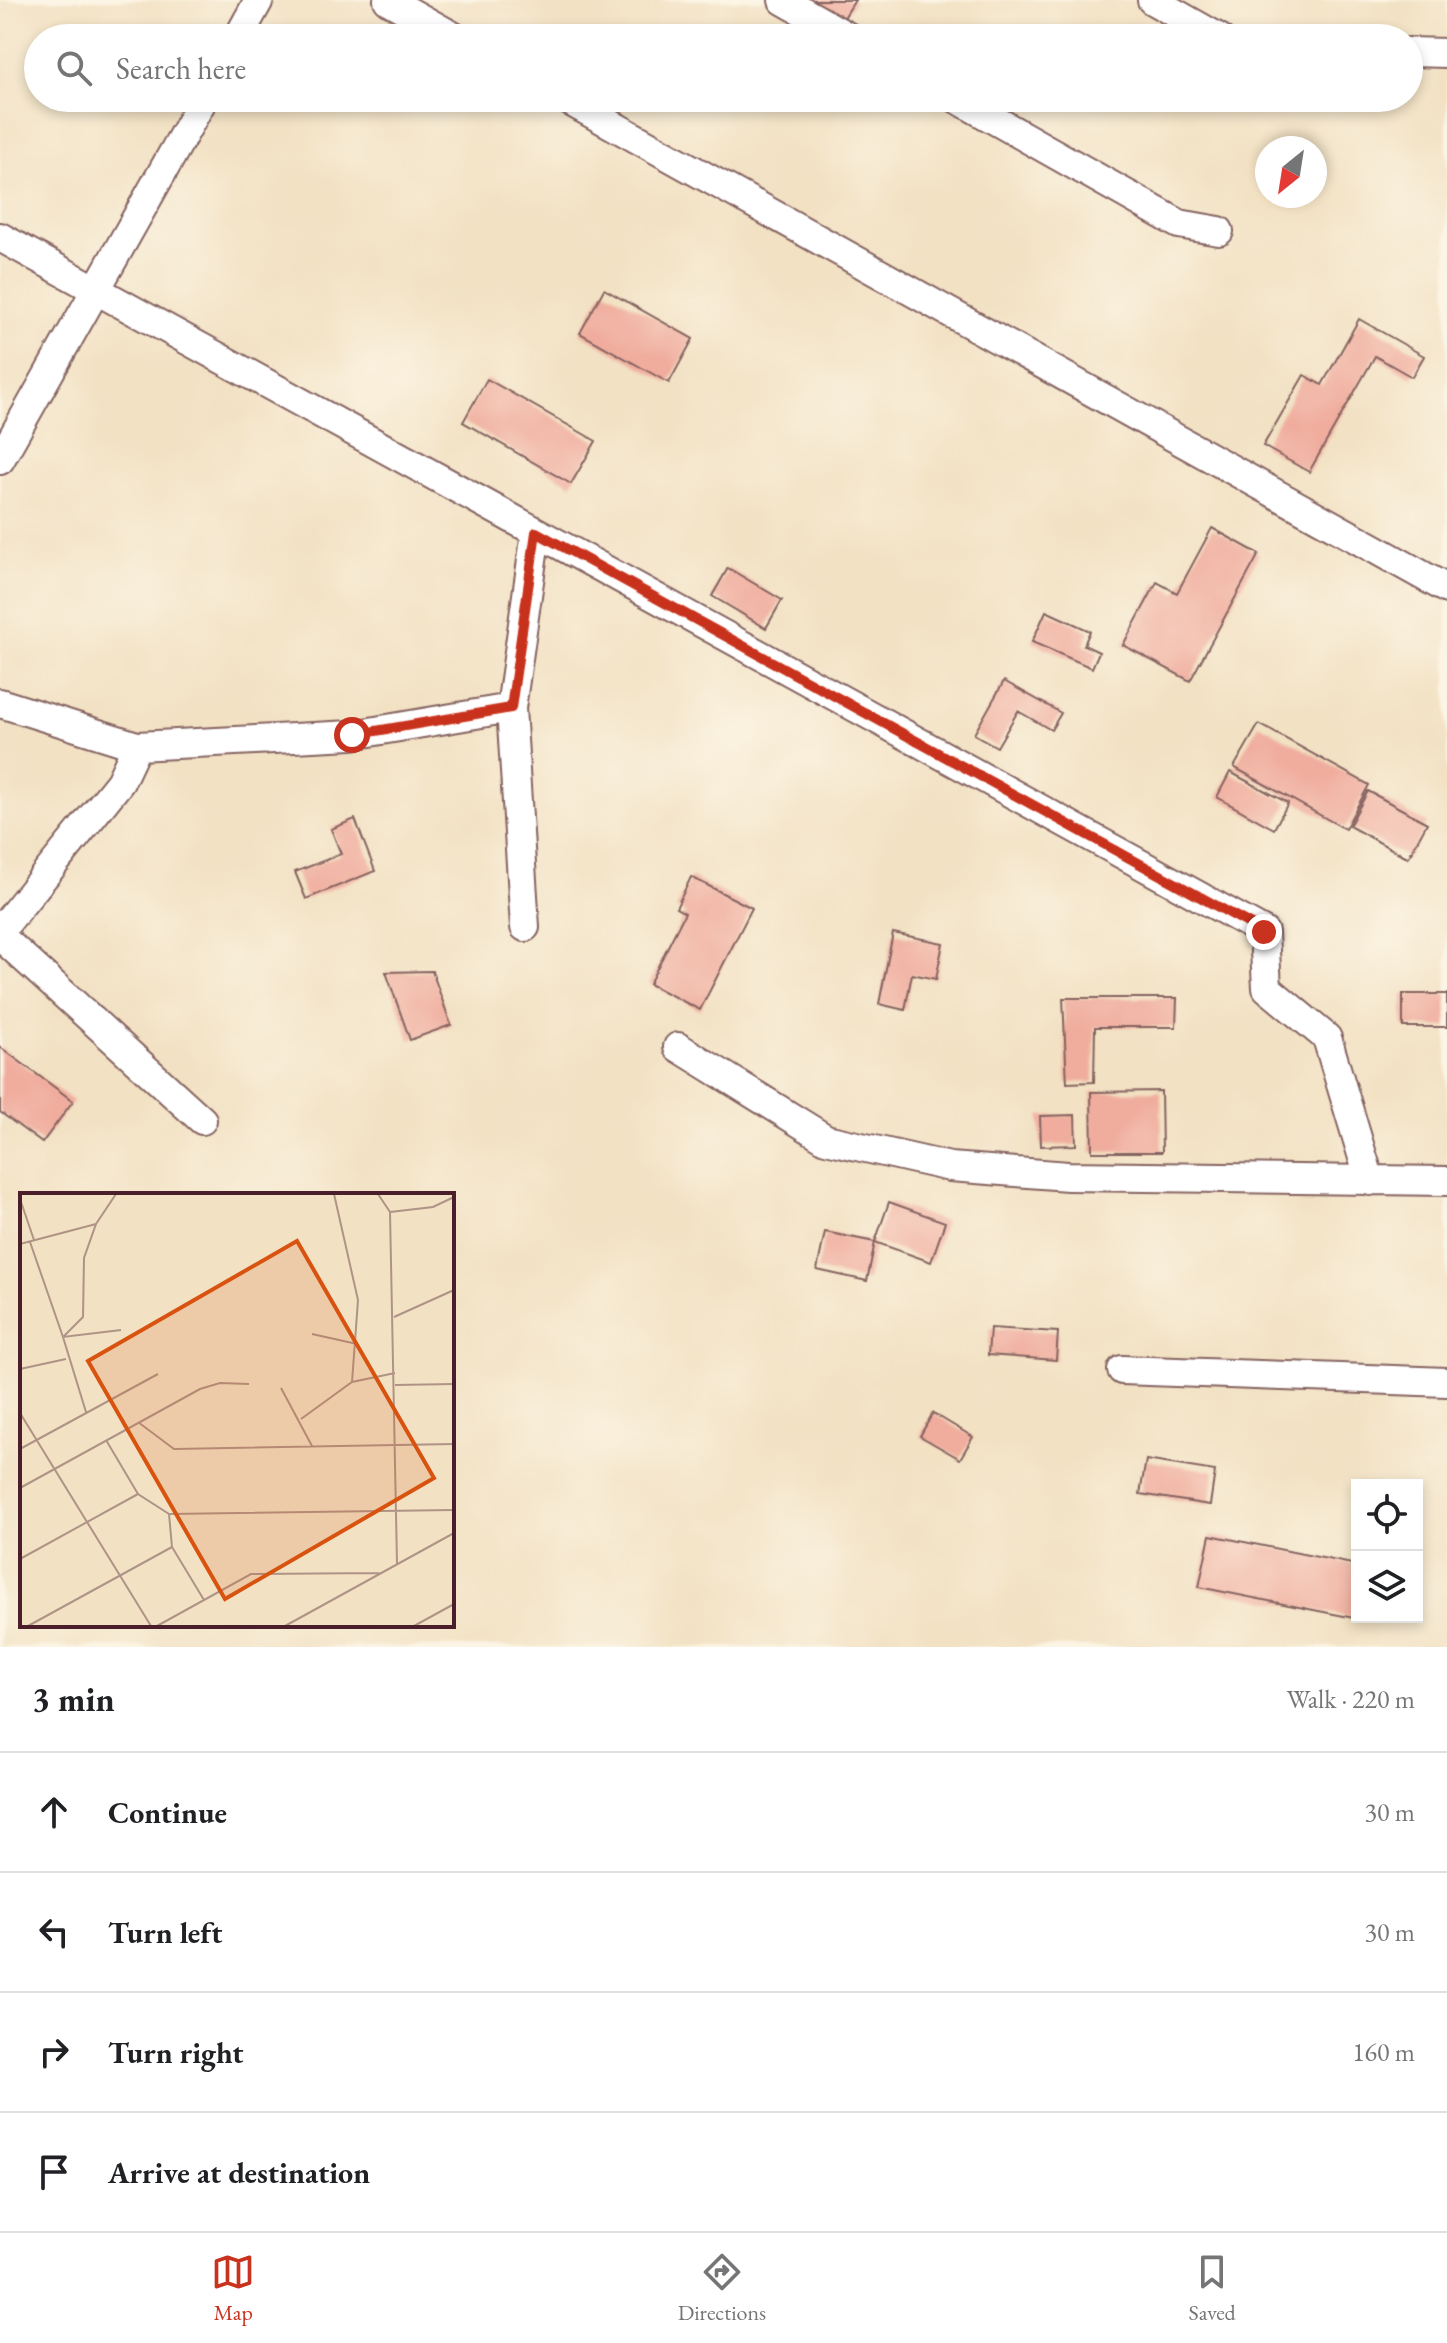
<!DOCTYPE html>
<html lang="en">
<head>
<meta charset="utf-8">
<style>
	body { margin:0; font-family:"EB Garamond",serif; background:#f2f2f2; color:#202124 }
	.controls { position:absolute; right:24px; bottom:24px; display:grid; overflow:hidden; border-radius:0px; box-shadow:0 4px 12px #0003 }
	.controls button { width:72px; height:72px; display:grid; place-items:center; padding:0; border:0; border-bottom:2px solid #e0e0e0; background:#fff; color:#202124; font:40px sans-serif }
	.compass { position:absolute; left:1255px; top:136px; width:72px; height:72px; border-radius:50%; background:#fff; box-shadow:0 4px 12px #0003; rotate:210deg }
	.stop { position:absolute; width:24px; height:24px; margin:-18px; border:6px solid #c8321e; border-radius:50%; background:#fff }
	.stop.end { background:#c8321e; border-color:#fff; box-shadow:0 2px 8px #0008 }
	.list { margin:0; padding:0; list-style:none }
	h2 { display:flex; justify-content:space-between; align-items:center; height:104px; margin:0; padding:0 32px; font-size:34px }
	h2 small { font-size:26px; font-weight:400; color:#757577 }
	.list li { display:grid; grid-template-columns:52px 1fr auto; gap:24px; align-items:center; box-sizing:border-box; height:120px; padding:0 32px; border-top:2px solid #e0e0e0 }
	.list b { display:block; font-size:30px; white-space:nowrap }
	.list em { font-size:26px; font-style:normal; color:#757577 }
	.icon { flex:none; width:44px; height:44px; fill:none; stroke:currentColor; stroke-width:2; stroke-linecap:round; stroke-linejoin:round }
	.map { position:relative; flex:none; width:1447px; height:1647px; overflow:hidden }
	.search { position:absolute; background:#fff; box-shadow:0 4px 12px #0003; left:24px; right:24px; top:24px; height:88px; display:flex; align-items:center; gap:20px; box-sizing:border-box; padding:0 28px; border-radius:44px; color:#757577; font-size:30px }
	.sheet { height:584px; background:#fff }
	nav { display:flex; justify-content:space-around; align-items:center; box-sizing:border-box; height:112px; border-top:2px solid #e0e0e0; background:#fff; font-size:22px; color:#757577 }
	nav a { display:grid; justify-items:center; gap:4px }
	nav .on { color:#c8321e }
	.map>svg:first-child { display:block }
</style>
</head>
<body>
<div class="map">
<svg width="1447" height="1647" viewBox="0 0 1447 1647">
	<rect width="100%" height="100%" fill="#fcf5e5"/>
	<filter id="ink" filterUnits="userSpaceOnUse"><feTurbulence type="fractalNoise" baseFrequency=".0125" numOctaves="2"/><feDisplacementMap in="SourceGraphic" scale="16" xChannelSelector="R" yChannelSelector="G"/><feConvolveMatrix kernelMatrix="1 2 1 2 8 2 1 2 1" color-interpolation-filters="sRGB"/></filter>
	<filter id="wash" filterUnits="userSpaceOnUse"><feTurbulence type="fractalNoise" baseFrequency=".006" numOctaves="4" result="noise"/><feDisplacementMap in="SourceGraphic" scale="32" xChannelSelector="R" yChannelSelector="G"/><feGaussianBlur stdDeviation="1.8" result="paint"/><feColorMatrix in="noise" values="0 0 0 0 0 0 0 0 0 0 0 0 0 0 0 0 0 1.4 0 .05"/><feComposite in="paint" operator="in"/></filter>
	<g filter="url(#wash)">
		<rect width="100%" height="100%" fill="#f2e1c3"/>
		<g id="blocks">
			<path fill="#f0ad9e" d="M791,0H855L837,29Z
				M604,289L693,339L669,383L580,333Z
				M1359,319L1424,356L1412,377L1375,356L1309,472L1263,446L1304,375L1322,385Z
				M487,379L596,441L571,484L463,422Z
				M1212,528L1259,554L1190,681L1123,645L1157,582L1177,593Z
				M728,568L782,600L766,628L712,596Z
				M1046,611L1090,631L1084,645L1099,652L1092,668L1032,642Z
				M1004,681L1061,713L1051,730L1018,711L997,747L974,734Z
				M1259,724L1369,785L1345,829L1234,767Z
				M1230,772L1288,803L1274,829L1217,797Z
				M1368,791L1427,823L1408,858L1349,826Z
				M355,819L375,871L306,899L295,872L341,854L331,829Z
				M691,877L752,908L700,1010L649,984L685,913L676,908Z
				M893,933L943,943L936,979L912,974L905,1010L879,1004Z
				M432,971L451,1025L410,1040L386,972Z
				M1403,994H1447V1027H1403Z
				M1063,998H1177L1176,1027H1095L1094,1082L1067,1083Z
				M0,1047L73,1101L42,1143L0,1112Z
				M1161,1091L1162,1152H1092L1091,1092Z
				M1075,1115L1076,1145L1041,1146L1040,1116Z
				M889,1202L945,1222L931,1262L875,1242L867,1281L817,1270L825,1232L875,1242Z
				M990,1328L1058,1332L1056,1360L988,1355Z
				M933,1413L973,1437L960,1459L920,1436Z
				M1146,1460L1215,1471L1210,1505L1140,1494Z
				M1210,1535L1357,1565L1354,1618L1199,1587Z"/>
		</g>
	</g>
	<g filter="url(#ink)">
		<use href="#blocks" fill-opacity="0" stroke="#856360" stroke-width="2"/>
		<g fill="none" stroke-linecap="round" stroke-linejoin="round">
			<g stroke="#856360" stroke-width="32">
				<path id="street" d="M388,0L456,38
					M783,0L850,38
					M1152,0L1219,38
					M238,38L259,0
					M1409,52L1447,53
					M564,98L1447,589
					M956,98L1179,224L1219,231
					M0,237L1264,932L1267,988L1327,1038L1370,1181
					M0,460L204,98
					M0,703L137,746L352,735L511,708
					M525,927L511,708L536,532
					M0,931L120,782L137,746
					M0,936L202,1120
					M678,1047L826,1139L950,1167L1068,1176L1447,1181
					M1122,1370L1447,1382"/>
			</g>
			<use href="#street" stroke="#fff" stroke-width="28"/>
		</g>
	</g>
	<g fill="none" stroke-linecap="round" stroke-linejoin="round" filter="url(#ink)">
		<path stroke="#c8321e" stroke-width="10" d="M352,735L511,708L536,532L1264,932"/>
	</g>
	<g transform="translate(20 1193)">
		<rect width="434" height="434" fill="#f2e1c3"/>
		<path fill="none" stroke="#af9386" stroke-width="2" d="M314,1L338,107L332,189M358,1L370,19L377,371M0,6L14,47M370,19L413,14L434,4M10,49L43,144L101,137M0,51L76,31M374,124L434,97M292,141L337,151M0,176L46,166M375,192L434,191M261,195L292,253M66,219L43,144L63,124L64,65L76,31L96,1M0,220L131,433M281,226L332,189L375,180M118,229L154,256L434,251M86,247L118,301L149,321L152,354L184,407M0,256L138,181M0,295L180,196L200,190L229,191M149,321L434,317M0,366L118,301M8,433L152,354M137,433L231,381L361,380M265,433L434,340M394,433L434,411"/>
		<path fill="#d8530f" fill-opacity="0.15" stroke="#d8530f" stroke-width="4" d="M277,48L414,285L205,406L68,168Z"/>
		<rect width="434" height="434" fill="none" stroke="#4a1f2b" stroke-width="4"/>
	</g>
</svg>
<div class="controls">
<button><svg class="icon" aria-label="locate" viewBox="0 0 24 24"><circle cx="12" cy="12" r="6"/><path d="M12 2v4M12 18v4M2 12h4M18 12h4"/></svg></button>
<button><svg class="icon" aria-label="layers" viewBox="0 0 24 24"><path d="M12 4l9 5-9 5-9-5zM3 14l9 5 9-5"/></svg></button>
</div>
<svg class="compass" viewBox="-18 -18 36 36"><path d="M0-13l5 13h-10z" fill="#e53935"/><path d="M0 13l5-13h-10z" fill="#757577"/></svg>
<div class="stop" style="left:352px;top:735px"></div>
<div class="stop end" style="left:1264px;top:932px"></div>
<div class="search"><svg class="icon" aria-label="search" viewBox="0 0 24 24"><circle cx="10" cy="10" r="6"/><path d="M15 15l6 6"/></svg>Search here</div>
</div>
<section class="sheet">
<h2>3 min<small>Walk · 220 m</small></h2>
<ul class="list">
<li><svg class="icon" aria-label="ahead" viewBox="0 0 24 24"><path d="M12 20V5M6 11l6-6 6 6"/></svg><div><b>Continue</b></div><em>30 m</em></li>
<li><svg class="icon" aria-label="left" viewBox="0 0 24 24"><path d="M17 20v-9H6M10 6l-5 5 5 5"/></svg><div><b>Turn left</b></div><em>30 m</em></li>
<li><svg class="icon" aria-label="right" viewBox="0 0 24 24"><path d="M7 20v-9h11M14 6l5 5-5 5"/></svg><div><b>Turn right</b></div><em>160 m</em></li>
<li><svg class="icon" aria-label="arrive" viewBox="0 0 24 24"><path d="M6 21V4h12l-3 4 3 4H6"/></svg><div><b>Arrive at destination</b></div></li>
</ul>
</section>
<nav>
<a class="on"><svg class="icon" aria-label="map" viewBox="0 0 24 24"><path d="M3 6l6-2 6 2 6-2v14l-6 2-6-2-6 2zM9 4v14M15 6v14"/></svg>Map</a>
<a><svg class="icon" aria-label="directions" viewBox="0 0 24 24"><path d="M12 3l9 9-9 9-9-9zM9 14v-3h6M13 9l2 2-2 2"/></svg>Directions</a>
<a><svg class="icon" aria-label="saved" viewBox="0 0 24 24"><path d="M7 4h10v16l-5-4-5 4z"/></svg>Saved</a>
</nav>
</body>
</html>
